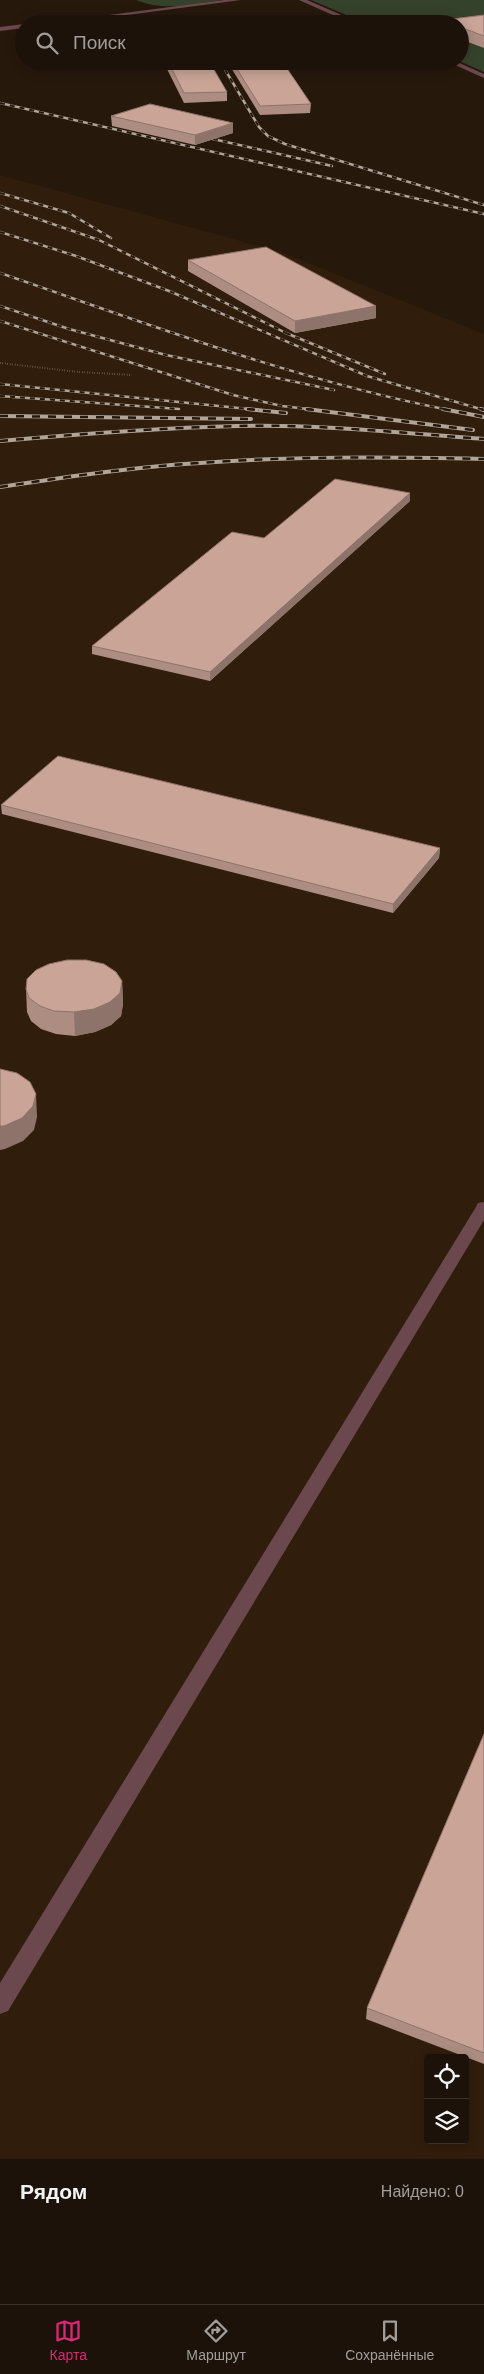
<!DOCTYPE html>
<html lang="ru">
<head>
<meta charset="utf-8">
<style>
	body { margin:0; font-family:Arial,sans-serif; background:#251b12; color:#f1f3f6 }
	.controls { position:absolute; right:15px; bottom:15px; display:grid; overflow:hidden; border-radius:5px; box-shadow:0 2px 12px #0003 }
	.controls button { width:45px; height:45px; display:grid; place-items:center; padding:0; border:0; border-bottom:1px solid #3b322a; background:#1d1209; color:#f1f3f6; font:25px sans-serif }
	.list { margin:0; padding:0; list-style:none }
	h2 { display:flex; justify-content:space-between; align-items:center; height:65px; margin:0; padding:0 20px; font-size:21px }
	h2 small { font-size:16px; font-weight:400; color:#a09e9c }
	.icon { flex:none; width:28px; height:28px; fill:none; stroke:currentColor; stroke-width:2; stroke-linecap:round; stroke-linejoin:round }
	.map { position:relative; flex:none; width:484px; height:2159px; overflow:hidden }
	.search { position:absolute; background:#1d1209; box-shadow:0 2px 12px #0003; left:15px; right:15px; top:15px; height:55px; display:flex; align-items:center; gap:12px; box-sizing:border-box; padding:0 18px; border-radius:28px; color:#a09e9c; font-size:19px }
	.sheet { height:145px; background:#1d1209 }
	nav { display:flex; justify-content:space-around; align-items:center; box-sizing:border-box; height:70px; border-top:1px solid #3b322a; background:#1d1209; font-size:14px; color:#a09e9c }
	nav a { display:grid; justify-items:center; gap:2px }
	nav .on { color:#db2777 }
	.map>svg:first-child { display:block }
</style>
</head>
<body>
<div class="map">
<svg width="484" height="2159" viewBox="0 0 484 2159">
	<rect width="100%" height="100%" fill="#27180c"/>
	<path fill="#311d0c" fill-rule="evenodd" d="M0,175L281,252L484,334V2159H0ZM428,2058H465V2140H428Z"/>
	<path fill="#35422b" d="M136,0H222C193,4 165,12 136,0Z
		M311,0H484V72L459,61L460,24H368Z"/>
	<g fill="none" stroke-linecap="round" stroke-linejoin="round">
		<path stroke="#8d8176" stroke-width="1" stroke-dasharray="0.5 2" stroke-linecap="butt" d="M386,19L397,24"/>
		<path stroke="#8d8176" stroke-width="2" stroke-dasharray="0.5 2" stroke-linecap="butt" d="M0,363L79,372L132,375"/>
		<path fill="#6b484e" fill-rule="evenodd" d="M224,0H241L59,24H40Z
			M299,0H307L362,24H353Z
			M24,24V28L0,31V27Z
			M446,61H455L484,74V78Z
			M484,1202V1220L8,2011L0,2014V1983L476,1207L478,1203Z"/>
		<g stroke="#b0a59b" stroke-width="2.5">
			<path id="rail-far1" d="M220,61L259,127L268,136L285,144L484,205
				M0,103L484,214
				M213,139L332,166
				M0,193L69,213L111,238
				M0,206L99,240L288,334
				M0,232L76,256L169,291L367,376L484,410
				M0,273C148,324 295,380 449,410
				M0,306L69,329L166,355L334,390
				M0,321L233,395L282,406L316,410
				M286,333L385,374
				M0,384L259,410
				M0,396L179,409"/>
		</g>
		<g stroke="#b0a59b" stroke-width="4">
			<path id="rail" d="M247,409L286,413
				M306,409L473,430
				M443,409L484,417
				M481,409L484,410
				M0,416L251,419
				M0,441C79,434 158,428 238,426C320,424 402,433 484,439
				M0,487C66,477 133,467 200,463C294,456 389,457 484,459"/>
		</g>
		<use href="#rail-far1" stroke="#27180c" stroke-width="2" stroke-dasharray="5" stroke-linecap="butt"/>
		<use href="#rail" stroke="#27180c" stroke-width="2.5" stroke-dasharray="8" stroke-linecap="butt"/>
	</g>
	<path fill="#ad8d82" d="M484,15V48L460,39V24H444V20Z
		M163,61H209L227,92V101L184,103Z
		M227,61H282L311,104L310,113L260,115Z
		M111,116L233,123V133L195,145L112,126Z
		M188,260L376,318L295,333L188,271Z
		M410,501L210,681L92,654V646Z
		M1,805L440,848L439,858L393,913L2,814Z
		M122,981L123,1004L121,1016L111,1025L95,1032L75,1036L56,1034L41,1029L31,1021L27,1012L26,989Z
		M484,1734V2064L366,2019L367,2008Z"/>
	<path fill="#8d736a" d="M233,123V133L195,145V135Z
		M376,306V318L295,333V321Z
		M410,493V501L210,681V672Z
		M440,848L439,858L393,913V904Z
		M122,981L123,1004L121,1016L111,1025L95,1032L75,1036L74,1012Z
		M36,1094L37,1117L34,1130L23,1141L5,1149L0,1150V1126Z"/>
	<path fill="#c9a497" stroke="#8d736a" d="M484,15V36L460,27V24H453L444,20Z
		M168,61H209L227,92L184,93Z
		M232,61H282L311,104L260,106Z
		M150,104L233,123L195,135L111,116Z
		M266,247L376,306L295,321L188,260Z
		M335,479L410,493L210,672L92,646L232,532L264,538Z
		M58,756L440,848L393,904L1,805Z
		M67,960H86L104,964L116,972L122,981L120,993L110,1002L94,1009L74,1012L54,1011L40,1006L29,998L26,989L27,979L36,970L49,964Z
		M0,1069L17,1073L30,1082L36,1094L33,1106L22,1118L4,1126H0Z
		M484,1734V2053L367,2008Z"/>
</svg>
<div class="controls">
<button><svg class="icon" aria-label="locate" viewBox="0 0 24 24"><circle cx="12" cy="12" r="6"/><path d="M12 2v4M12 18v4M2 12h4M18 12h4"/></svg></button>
<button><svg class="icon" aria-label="layers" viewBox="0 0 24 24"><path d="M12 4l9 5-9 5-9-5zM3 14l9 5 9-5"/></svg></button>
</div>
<div class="search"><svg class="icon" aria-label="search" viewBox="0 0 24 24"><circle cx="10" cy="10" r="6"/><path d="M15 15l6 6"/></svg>Поиск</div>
</div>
<section class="sheet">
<h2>Рядом<small>Найдено: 0</small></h2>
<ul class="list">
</ul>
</section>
<nav>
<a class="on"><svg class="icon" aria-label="map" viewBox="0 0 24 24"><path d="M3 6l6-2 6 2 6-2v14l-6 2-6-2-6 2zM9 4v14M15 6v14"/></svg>Карта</a>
<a><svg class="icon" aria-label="directions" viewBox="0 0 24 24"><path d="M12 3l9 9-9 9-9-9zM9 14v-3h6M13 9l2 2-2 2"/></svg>Маршрут</a>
<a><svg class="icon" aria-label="saved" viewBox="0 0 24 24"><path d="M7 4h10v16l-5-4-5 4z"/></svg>Сохранённые</a>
</nav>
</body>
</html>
